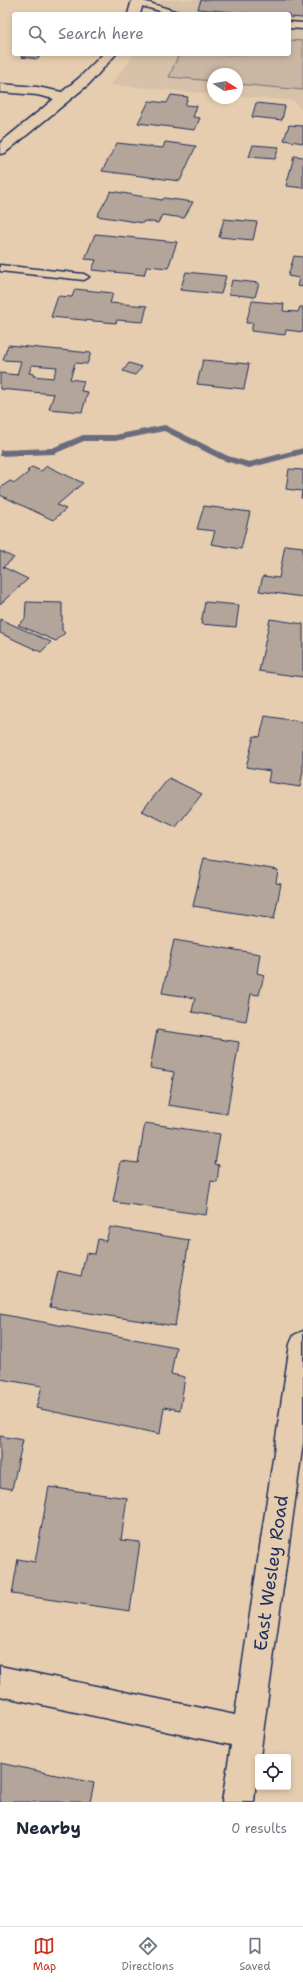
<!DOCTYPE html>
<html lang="en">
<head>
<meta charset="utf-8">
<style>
	body { margin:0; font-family:"Shantell Sans",sans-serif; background:#f6f6f7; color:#1f2937 }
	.controls { position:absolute; right:12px; bottom:12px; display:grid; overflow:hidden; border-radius:4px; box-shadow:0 2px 6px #0003 }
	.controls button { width:36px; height:36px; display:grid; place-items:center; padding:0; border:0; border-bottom:1px solid #e0e1e3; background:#fff; color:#1f2937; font:20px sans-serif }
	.compass { position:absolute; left:207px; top:68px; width:36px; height:36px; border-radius:50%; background:#fff; box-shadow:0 2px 6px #0003; rotate:101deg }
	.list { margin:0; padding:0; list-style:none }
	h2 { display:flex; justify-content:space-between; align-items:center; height:52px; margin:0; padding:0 16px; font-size:17px }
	h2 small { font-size:13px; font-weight:400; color:#747a83 }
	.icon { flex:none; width:22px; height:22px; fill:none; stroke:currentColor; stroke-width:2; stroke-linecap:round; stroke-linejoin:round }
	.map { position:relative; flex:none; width:303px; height:1802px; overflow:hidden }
	.search { position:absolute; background:#fff; box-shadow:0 2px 6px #0003; left:12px; right:12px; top:12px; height:44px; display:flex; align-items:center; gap:10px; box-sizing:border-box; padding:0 14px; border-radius:4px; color:#747a83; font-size:15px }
	.sheet { height:124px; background:#fff }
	nav { display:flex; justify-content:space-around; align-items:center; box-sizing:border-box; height:56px; border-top:1px solid #e0e1e3; background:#fff; font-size:11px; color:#747a83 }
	nav a { display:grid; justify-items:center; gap:2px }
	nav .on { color:#c8321e }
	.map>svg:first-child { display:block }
</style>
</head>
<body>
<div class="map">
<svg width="303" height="1802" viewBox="0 0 303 1802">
	<rect width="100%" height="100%" fill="#e7cdaf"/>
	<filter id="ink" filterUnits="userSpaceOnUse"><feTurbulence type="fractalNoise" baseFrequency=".025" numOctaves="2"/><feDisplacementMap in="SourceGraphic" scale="8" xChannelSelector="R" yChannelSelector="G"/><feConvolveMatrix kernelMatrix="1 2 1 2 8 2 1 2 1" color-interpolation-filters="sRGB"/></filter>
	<g filter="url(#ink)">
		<path fill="#d8c1a9" d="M162,0H303V112L294,101L237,96V74H213V94L110,85L135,54H289V14H155Z"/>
		<path fill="#cab6a3" stroke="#727280" d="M289,40L303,41V90L237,84V74H213V81L169,77L179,54H289Z"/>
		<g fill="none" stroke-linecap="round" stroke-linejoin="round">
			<path fill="#6a6c7d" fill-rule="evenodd" d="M165,425L228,456L249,462L303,448V454L249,468L222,460L164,431L115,441H84L54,454L0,456V450L52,448L83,435H115Z"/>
		</g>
		<path fill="#b4a59b" stroke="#1b2f5e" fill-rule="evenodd" d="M201,0H303V18L289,17V14H257L198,9Z
			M23,54H41L38,59L21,57Z
			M171,95L188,97L185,105L197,106L193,117L200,118L195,130L138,123L149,101L167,103Z
			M256,103L285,106L282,120L252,117Z
			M289,125L303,126V143L284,140Z
			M165,142L196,146L180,181L102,171L117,143L163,148Z
			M253,145L279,147L275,159L249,157Z
			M294,156L303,157V188L286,186Z
			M111,191L162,200L164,198L193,202L184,218L162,215L158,223L144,221L143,223L97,216Z
			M224,219L257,222L253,240L219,237Z
			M95,234L177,242L168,268L147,266L144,275L92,270L96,260L85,259Z
			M294,256L303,257V287L297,286L299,278L288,276Z
			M186,272L226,276L221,294L180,290Z
			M232,280L259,283L255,297L229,294Z
			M75,289L113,293L110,303L147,306L143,322L117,320L116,323L51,317L58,296L72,297Z
			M252,301L284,304L283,311L298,312L300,307H303V332L286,330L285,335L251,331L253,323H246Z
			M8,345L91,353L87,364L75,363L70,379L84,381L81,391L88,392L82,412L49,409L54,394L0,389V373L17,375L21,361L3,360ZM32,365L57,367L53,378L33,376L34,374L29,373Z
			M203,360L249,364L244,389L197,384Z
			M129,363L142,367L135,375L123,371Z
			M47,466L83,483L57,505L66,509L53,520L0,495V488L10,481L15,483L29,472L27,471L32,467L41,471Z
			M289,469L303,470V498H301L302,491L286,489Z
			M204,506L250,512L241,549L211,544L215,531L197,529Z
			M285,545L303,547V597L259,591L263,576L279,578Z
			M0,551L14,558L3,567L28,579L0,604Z
			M26,602L62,603V630L65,633L56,641L18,625L25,619Z
			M205,602L239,605L236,627L201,624Z
			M0,619L51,642L41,652L0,633Z
			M270,619L303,624V677L259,671Z
			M265,716L303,722V771L300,787L268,782L270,771L246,767L254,736L260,737Z
			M169,778L202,794L176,827L142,811Z
			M204,858L278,870L276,883L281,884L274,919L193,906Z
			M174,940L260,954L257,973L264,975L259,995L251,994L246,1021L192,1012L195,998L162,993Z
			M157,1030L239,1042L227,1114L168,1105L174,1072L150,1068Z
			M145,1123L220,1134L215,1164L219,1165L217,1182L211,1181L206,1215L113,1202L121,1161L138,1163Z
			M110,1227L189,1240L175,1326L50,1307L58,1271L81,1276L86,1253L95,1254L98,1239L106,1241Z
			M0,1314L176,1347L171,1374L185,1377L180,1410L164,1407L160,1434L36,1408L42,1386L0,1379Z
			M0,1436L23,1440L12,1489L0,1487Z
			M49,1487L127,1498L121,1540L140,1542L130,1611L12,1594L18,1559L35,1562Z
			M0,1763L94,1783L90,1802H0Z"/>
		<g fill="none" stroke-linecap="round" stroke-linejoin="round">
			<g stroke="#1b2f5e" stroke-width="3">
				<path id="service" d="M134,0H140L184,14H171L134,4Z
					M289,22L303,23V29L289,28Z
					M0,265L84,274L89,277L84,280L0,271Z"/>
			</g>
			<g stroke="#1b2f5e" stroke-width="3">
				<path id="minor" d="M132,0H144L140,14H128Z
					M103,54H116L89,84L5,153L0,154V143L54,99L37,95L0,92V84L37,87L62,92L79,78Z
					M303,1331V1442L263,1733L260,1757H258L254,1802H222L231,1745L0,1696V1666L235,1715L290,1344L294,1335Z"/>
			</g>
			<use href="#service" fill="#e7cdaf" fill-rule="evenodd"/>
			<use href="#minor" fill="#e7cdaf" fill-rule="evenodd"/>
		</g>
	</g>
	<g text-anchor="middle" stroke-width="4" stroke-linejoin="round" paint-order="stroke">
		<g font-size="18" fill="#1b2f5e" stroke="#e7cdaf">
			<text transform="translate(271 1573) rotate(-82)" y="6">East Wesley Road</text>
		</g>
	</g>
</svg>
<div class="controls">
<button><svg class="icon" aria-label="locate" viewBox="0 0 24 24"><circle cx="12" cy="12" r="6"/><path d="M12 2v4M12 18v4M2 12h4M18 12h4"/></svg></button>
</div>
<svg class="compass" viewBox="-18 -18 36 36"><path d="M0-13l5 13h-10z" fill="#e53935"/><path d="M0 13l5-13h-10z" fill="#747a83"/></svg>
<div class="search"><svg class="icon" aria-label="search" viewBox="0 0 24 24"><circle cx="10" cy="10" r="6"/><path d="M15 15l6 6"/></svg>Search here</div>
</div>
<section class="sheet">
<h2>Nearby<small>0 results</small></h2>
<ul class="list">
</ul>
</section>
<nav>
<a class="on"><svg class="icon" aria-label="map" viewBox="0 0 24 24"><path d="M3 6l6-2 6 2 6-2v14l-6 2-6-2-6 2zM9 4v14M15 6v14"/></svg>Map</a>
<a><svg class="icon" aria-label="directions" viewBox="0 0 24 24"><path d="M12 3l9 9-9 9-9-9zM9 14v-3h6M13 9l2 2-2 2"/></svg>Directions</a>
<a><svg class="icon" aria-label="saved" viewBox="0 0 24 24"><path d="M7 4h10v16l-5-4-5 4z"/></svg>Saved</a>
</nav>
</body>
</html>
